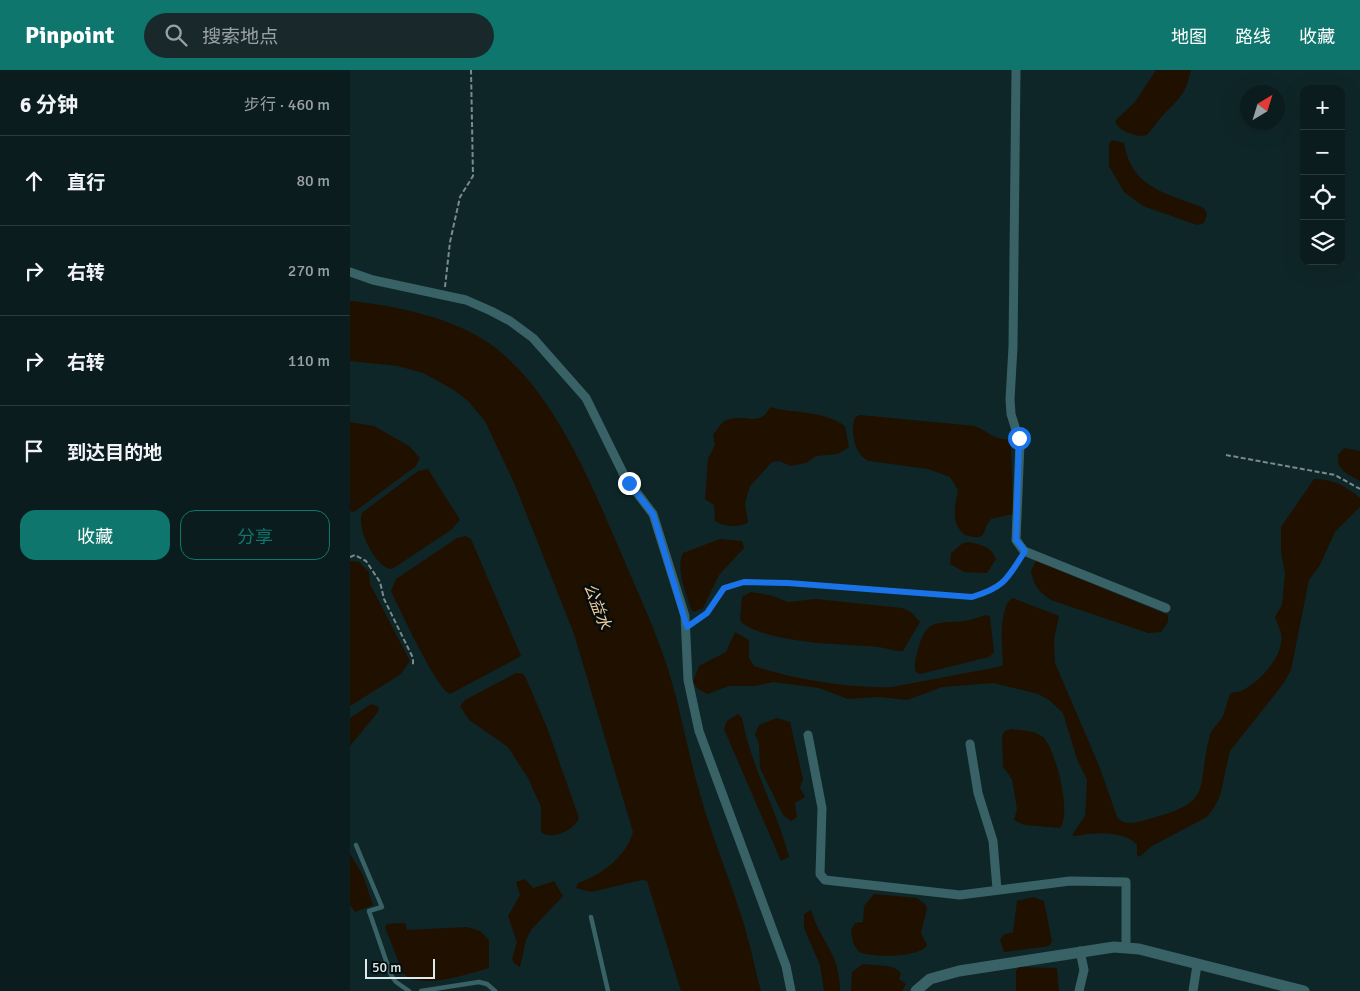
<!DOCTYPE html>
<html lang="zh">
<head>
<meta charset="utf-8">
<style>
	body { margin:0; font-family:Signika,"Noto Sans SC",sans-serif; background:#19292b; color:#f1f3f6 }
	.controls { position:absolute; right:15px; top:15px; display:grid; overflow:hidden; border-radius:10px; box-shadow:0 5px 20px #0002 }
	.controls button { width:45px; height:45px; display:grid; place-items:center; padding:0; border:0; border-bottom:1px solid #2b3a3c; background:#0b1c1e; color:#f1f3f6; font:25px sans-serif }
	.compass { position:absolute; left:890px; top:15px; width:45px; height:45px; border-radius:50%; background:#0b1c1e; box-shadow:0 5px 20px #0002; rotate:38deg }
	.scale { position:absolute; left:15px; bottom:12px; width:70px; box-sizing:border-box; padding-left:5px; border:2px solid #deebed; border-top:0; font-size:14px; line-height:18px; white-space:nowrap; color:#deebed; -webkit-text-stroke:4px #050d0e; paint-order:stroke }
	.stop { position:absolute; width:15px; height:15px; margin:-11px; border:4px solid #1a73e8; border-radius:50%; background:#fff }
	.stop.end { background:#1a73e8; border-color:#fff; box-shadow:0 1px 5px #0008 }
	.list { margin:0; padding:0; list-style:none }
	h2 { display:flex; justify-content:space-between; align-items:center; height:65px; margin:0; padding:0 20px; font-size:21px }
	h2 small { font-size:16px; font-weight:400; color:#9aa1a4 }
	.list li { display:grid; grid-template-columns:32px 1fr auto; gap:15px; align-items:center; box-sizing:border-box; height:90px; padding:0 20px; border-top:1px solid #2b3a3c }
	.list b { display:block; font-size:19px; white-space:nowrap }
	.list em { font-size:16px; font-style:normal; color:#9aa1a4 }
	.actions { display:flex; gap:10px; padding:15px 20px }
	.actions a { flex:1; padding:11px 0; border:1px solid #0f766e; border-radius:15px; text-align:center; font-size:18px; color:#0f766e }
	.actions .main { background:#0f766e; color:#fff }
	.icon { flex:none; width:28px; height:28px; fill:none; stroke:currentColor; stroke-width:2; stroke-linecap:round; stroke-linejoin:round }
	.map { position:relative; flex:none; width:1010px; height:921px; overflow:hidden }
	header { display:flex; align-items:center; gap:30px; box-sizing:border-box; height:70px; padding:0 25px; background:#0f766e; color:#fff }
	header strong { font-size:24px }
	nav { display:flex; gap:28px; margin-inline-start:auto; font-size:18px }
	.search { width:350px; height:45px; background:#19292b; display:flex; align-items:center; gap:12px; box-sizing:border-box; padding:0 18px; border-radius:28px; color:#9aa1a4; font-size:19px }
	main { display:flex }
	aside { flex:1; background:#0b1c1e }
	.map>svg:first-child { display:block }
</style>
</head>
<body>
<header>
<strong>Pinpoint</strong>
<div class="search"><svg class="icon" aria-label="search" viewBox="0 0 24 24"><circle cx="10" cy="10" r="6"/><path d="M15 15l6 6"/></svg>搜索地点</div>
<nav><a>地图</a><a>路线</a><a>收藏</a></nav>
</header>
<main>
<aside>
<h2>6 分钟<small>步行 · 460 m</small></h2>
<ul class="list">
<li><svg class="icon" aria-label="ahead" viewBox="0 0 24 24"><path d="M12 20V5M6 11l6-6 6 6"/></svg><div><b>直行</b></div><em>80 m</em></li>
<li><svg class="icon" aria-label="right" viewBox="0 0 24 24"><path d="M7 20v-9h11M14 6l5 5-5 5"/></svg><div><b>右转</b></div><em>270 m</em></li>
<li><svg class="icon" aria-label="right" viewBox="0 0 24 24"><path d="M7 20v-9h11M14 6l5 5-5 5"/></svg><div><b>右转</b></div><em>110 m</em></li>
<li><svg class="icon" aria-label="arrive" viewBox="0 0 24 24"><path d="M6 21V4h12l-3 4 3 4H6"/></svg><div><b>到达目的地</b></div></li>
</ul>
<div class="actions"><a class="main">收藏</a><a>分享</a></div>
</aside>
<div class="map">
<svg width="1010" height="921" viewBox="0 0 1010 921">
	<rect width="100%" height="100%" fill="#0f2628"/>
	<path fill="#1f1000" d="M806,0H841C836,23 831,27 815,43C808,50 804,58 797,65C787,68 768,61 765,51L785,32Z
		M762,70L774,73C782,119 815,122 854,138L857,144L854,153L847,155L793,136L774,122L759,96V74Z
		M0,231C44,235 103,248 139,273C205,320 243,418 274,490C290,527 307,564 319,602C331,642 338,683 350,724C361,764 377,802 390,842C399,868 404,895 411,921H331L297,811L292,810L241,822L226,818L228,813C251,805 276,787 283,762L224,564L165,415L135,351L118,331L104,320L73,303L48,296L0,291Z
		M420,337C445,344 473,340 495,356L499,377L488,384L466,386L456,393L441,396L429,391L422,392L400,416L395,434L398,452C391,458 373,457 365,451L364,435L355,429L358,389L365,375L363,365C367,360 371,352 377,350C395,342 410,359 420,337Z
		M510,345L625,356C636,360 644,370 656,369L661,374L663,444L641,449C630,461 640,472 615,465C600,453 605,436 608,420L600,407L578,399L519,391C504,385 500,361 505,347Z
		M0,352L24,356L59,376L70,388L66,396L4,442L0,441Z
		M994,378L1010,381V411C999,404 986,401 988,385Z
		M78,399L110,450L101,460L42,499C25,499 4,454 13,442L68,401Z
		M964,409C981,408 998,417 1010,428V437L985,462L970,495L959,510L941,600L933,614L880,681L870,726L865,736L857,747L802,776L789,787L787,785V775C777,762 753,763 737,764C731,765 727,767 722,765L735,746L737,710L727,689L713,643L699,630L688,624L643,613L592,617L557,630L529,627L498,629L469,618L423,612L405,616H379L357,624L348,619L343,612L349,596L376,582L385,562L399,570V588L404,596C442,609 502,619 542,617L648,597L653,595C652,580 648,535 663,528L709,546L704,570L705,593L750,698L767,747C776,757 788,752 799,749C866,731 845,721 860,665C863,657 869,653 873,646C876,639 877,631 880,624C884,621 887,623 891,621C907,614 929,591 931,573C933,563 928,556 925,547L932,535L935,503L931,482V457Z
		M116,466L121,469L171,586L100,624C87,620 49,538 41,521L46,509L107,468Z
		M370,469L392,471L394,478L369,505L353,538L344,542L341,540C337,524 325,499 333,483Z
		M619,472C631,475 641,476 646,489L637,503L614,502L600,494L601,483L613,473Z
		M0,491L9,492L19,502L20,514L60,591L51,604L0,636Z
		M686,491L818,545V552L811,562L798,563L701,530C689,522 684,516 681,501Z
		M401,522L420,525L438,532L466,529L552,538L561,542L570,552L553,581C548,582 535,578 529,577C492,574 422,574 392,553L390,549L392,527Z
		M637,545L640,547L644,582L639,587L570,604L566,602C563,596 566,590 567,583C576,548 584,554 615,551C623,550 630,546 637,545Z
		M166,603H171L175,606L198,660L229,748C224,760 202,771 191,762V737L178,708L158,677L119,650L110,636L115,630Z
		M21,634L29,637L28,642L0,676V648Z
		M388,644L392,648C401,697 427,740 439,787L431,791L374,659L377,651Z
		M427,648L440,652L453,709L450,718L455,727L445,733L447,747L441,751L433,745L410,698L409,674L405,664L409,655Z
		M661,659C673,661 684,659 694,668C706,681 722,744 710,758L674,755L664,750L667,739L662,709L653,697L652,666L655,661Z
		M0,784L13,805L23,835L5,842L0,835Z
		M175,809L183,818L204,811L213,826L181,860L176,870L170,897L165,894L162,889L167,872L158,846L170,825L166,812Z
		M524,824L567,828L575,834L577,839L571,863L577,875C570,888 522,888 509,882L503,873L501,860L505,853L513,852L514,836Z
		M684,827L694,831L702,872L699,876L654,882L650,870L653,865L663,862L667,831Z
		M461,840C471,873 490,883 490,921H474L470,895L454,858V844Z
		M55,853L57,860L117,857L130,861L139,870V898C117,904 70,921 53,903L35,857L37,854Z
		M513,894L537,896L545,898L551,903L549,909L556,914L552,921H501L502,902Z
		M669,897L707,898L709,921H666V901Z"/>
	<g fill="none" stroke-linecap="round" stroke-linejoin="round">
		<path stroke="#798b8d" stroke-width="2" stroke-dasharray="5 2.5" stroke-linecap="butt" d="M95,217L100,172L110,127L123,106L121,0
			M876,385L985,405L1010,419
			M0,487L5,485L16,491L30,512L34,529L63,588V596"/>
		<path stroke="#396266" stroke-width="4.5" d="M337,557L357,543L373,519L394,512L437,513L622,527C655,517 657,509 675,481
			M6,775L32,837L19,841L41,905L46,912L59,921
			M241,847L258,921
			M71,921L129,912L137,914L145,921"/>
		<path stroke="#396266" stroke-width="9" d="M666,0L663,277L660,329L661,344L670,373L666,470L674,481L816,538
			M0,202L23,210L116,230L141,241L160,251L183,268L236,328L275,407L303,444L335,546L338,610L349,661L436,896L441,921
			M458,665L472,738L470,804L475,810L610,825L720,811L776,812V878
			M620,674L628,723L643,771L647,819
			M729,921L734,900L730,881
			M843,921L847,895"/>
		<path stroke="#396266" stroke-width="11" d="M566,921L580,909L609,901L764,877L789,879L954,921"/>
	</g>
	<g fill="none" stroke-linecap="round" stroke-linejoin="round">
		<path stroke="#1a73e8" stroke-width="6" d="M279,413L303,444L337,557L357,543L374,518L394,512L438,513L622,527C655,517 657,509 675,481L666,470L669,368"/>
	</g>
	<g text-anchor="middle" stroke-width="5" stroke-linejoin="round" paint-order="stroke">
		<g font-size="16" font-style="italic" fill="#efcb9d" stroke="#050d0e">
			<text transform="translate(248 536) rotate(69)" y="6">公益水</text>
		</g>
	</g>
</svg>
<div class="controls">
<button>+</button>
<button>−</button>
<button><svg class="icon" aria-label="locate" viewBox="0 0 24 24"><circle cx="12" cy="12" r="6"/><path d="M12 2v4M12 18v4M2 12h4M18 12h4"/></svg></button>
<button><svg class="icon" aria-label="layers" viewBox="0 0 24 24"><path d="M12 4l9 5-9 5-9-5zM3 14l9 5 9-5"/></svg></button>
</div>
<svg class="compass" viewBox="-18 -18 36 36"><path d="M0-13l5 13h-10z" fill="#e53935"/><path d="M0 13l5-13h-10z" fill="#9aa1a4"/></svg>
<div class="scale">50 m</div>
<div class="stop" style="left:669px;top:368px"></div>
<div class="stop end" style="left:279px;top:413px"></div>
</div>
</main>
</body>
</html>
